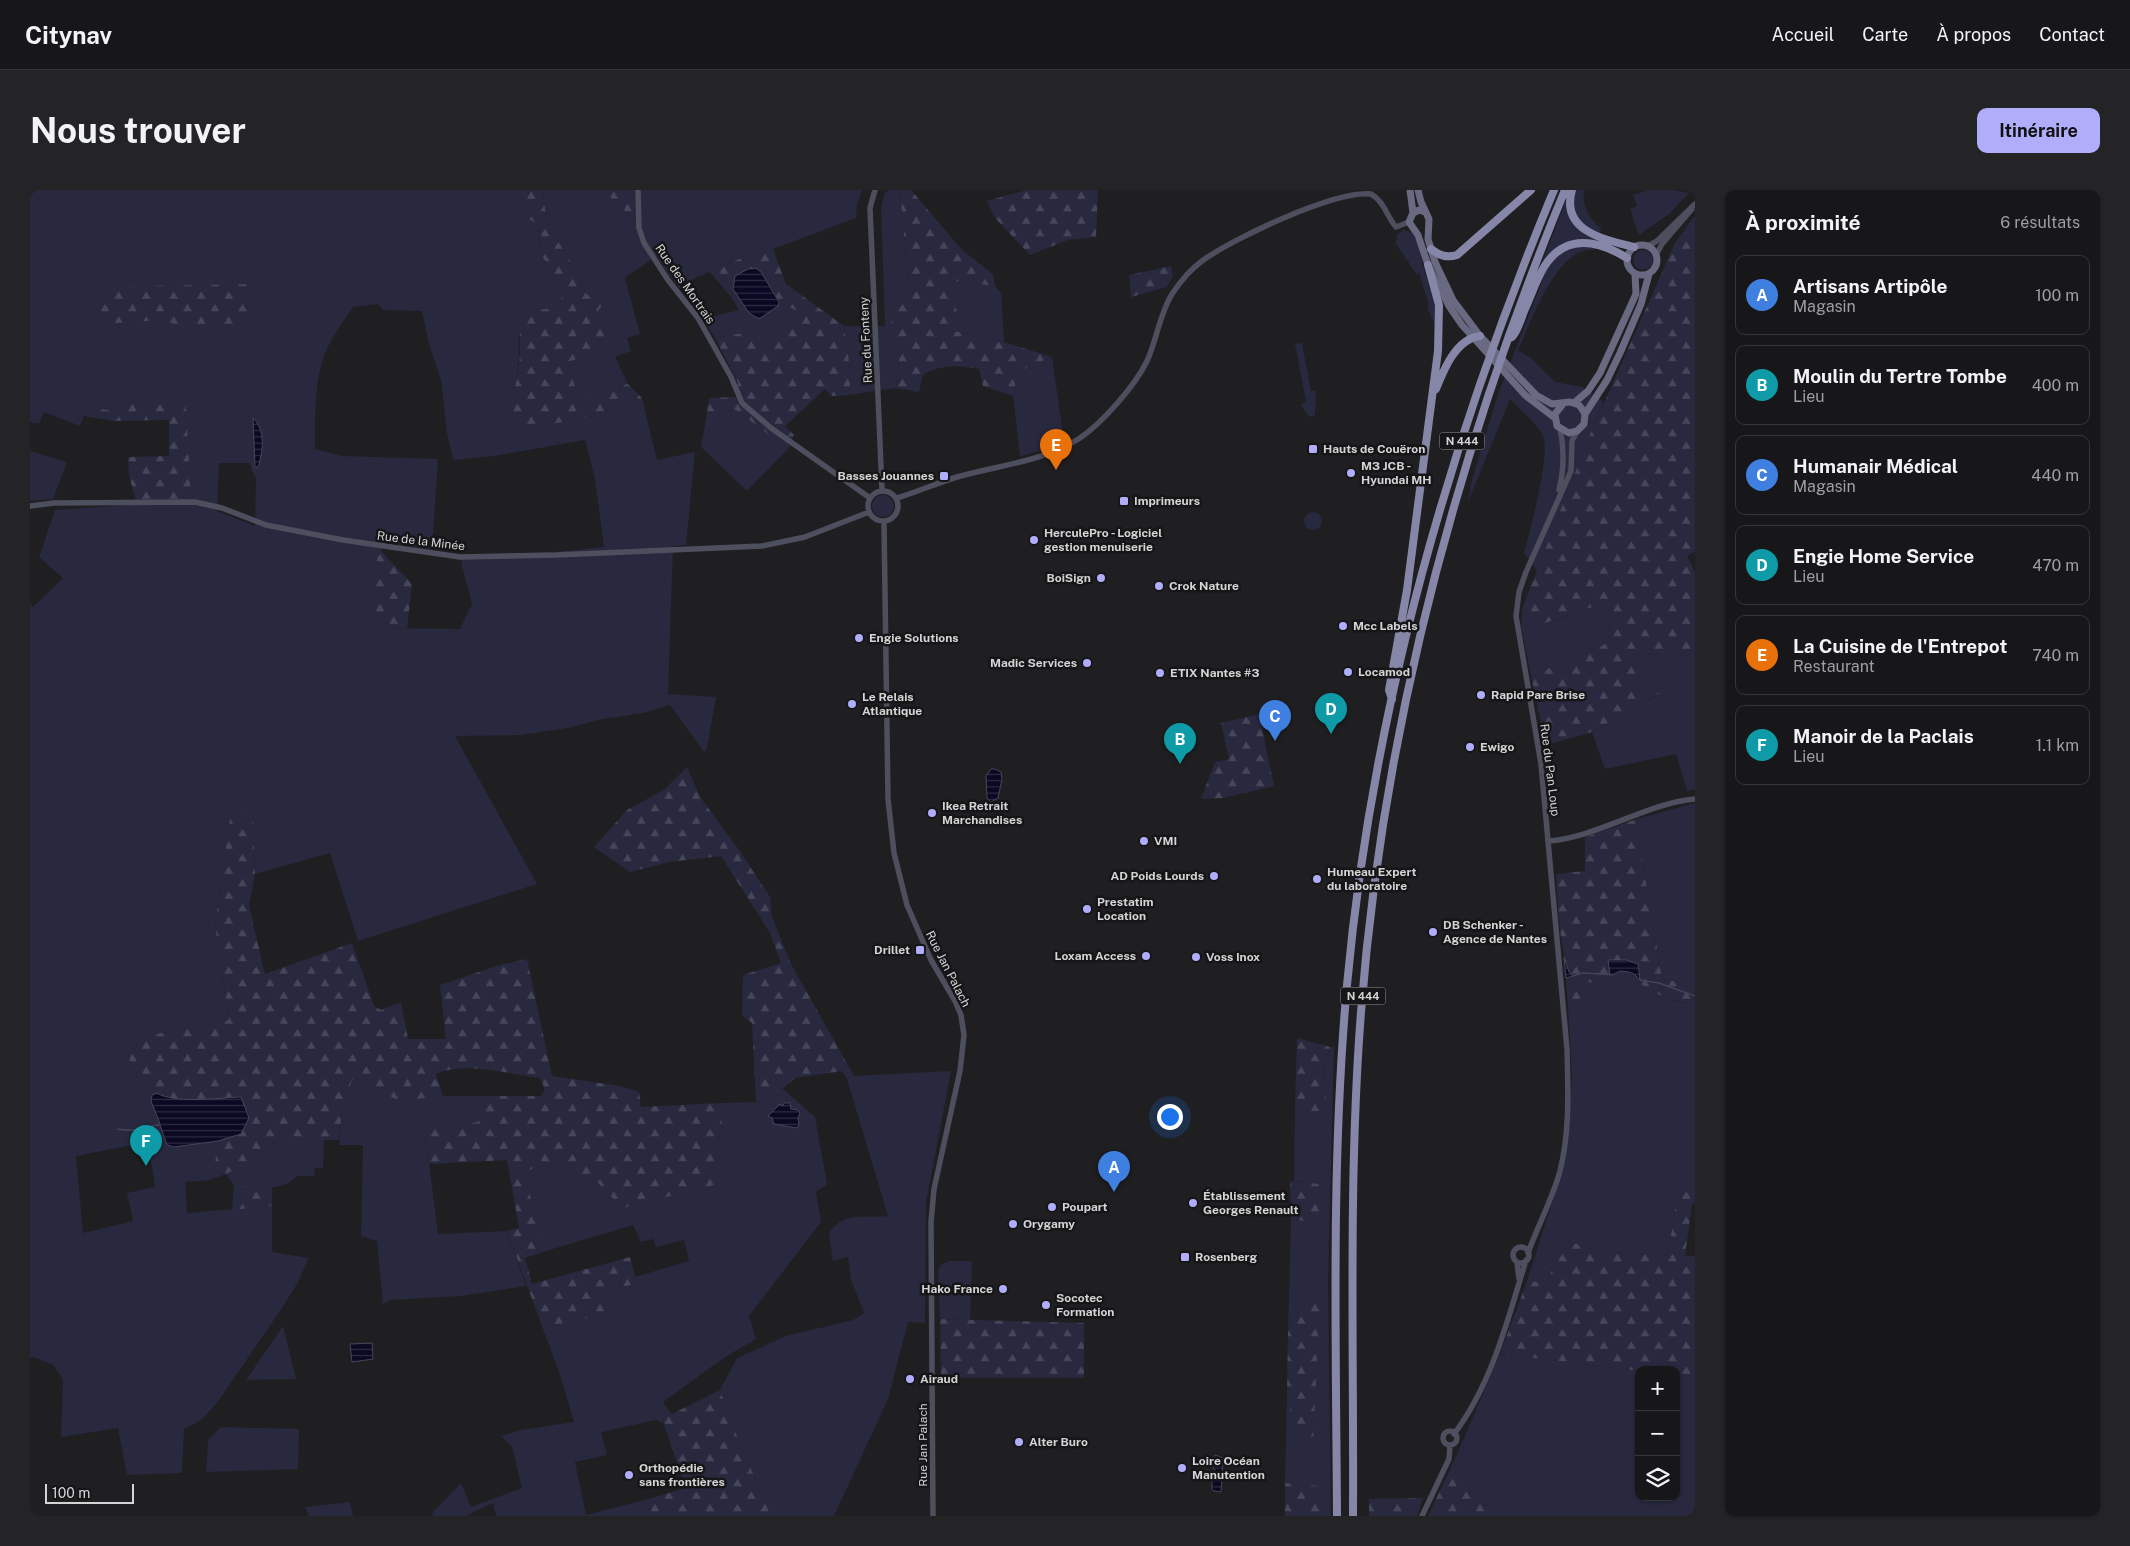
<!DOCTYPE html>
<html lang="fr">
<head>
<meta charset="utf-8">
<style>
	body { margin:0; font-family:"Public Sans",sans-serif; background:#242427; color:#f1f3f6 }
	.controls { position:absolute; right:15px; bottom:15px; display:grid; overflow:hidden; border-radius:10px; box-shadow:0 1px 4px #0004 }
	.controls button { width:45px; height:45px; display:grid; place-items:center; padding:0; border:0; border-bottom:1px solid #363639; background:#17171a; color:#f1f3f6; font:25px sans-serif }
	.scale { position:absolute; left:15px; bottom:12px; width:89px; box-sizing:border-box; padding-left:5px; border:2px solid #d4d4d5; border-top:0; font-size:14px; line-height:18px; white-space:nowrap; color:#d4d4d5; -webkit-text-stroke:4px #161618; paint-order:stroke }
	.you { position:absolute; left:1139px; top:926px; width:18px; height:18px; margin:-12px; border:4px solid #fff; border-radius:50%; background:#1a73e8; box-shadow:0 0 0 8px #1a73e833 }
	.badge { display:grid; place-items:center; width:32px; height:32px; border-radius:50%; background:#b0aefa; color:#fff; font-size:16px; font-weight:700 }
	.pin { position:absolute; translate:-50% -41px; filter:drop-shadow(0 1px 2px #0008) }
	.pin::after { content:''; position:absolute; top:26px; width:18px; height:15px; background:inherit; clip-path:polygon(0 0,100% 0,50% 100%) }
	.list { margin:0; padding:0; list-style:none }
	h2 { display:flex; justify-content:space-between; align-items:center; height:65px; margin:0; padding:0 20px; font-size:21px }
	h2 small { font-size:16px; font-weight:400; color:#9e9fa2 }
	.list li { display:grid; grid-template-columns:32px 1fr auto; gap:15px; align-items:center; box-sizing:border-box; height:80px; margin:0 10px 10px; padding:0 10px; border:1px solid #363639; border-radius:10px }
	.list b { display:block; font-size:19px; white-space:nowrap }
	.list p { margin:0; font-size:16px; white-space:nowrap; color:#9e9fa2 }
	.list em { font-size:16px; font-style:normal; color:#9e9fa2 }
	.icon { flex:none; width:28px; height:28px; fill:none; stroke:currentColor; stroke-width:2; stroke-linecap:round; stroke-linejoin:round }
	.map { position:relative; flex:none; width:1665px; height:1326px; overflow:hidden; border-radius:10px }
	header { display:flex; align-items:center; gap:30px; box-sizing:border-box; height:70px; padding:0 25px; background:#17171a; border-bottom:1px solid #363639 }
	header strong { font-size:24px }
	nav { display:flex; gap:28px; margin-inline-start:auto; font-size:18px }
	.intro { display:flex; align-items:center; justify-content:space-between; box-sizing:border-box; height:120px; padding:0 30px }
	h1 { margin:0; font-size:35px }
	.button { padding:12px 22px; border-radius:10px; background:#b0aefa; color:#111; font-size:18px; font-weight:700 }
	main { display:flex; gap:30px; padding:0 30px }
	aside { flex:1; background:#17171a; border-radius:10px; box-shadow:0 1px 4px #0004 }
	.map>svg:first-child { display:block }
</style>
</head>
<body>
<header>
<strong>Citynav</strong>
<nav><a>Accueil</a><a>Carte</a><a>À propos</a><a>Contact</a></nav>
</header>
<div class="intro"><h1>Nous trouver</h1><a class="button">Itinéraire</a></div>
<main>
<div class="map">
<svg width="1665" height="1326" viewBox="0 0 1665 1326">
	<defs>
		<pattern id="forest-firs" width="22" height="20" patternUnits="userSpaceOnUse" patternTransform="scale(1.25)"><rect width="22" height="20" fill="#28283f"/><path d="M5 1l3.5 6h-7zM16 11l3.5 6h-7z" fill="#46465a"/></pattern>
		<pattern id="water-rules" width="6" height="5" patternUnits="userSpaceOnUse" patternTransform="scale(1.25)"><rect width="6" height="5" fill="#0b0823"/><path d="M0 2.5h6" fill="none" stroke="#2e2b42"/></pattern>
	</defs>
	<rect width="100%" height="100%" fill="#1f1f22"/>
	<path fill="#28283f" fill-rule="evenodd" d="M0,0H489L498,28L508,35L512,66L534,98L529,117L489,145C488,169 491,193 477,213L550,230L612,208L627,270L665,262L656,355L643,356L638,504L686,507L677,558L674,562L640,515L614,523L573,529L538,538L490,545L425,546L507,694L328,751L300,663L225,684L223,623L200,628L185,736L199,830L95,850L104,891L122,905L121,911L144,957L188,951L185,973L217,974L248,950H294L293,978H285L284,986H267C253,1003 224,997 204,996L196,984L180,990L155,992L157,1023L242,1016V1062L279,1068L267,1094L250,1121L187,1213L171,1230L154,1239L152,1283L97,1285L88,1238L31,1247L33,1189L23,1175L4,1167L0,1168V413L3,417L33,388L9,367L25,320L144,312L155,216L105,213L76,220L58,214L50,236L14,222L9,234L0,232ZM348,114L353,120L392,121L399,154L411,190L417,243L423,270L464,266L555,250L565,289L574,357L525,362L436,365L431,372L442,414L430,439L342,438L347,366L351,361L353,352L402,359L408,269L312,266L285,259C285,230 284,186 297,159C303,145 315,130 323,117ZM189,273H220L222,281L226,288L225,336L187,321ZM118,952L125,997L97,1003L103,1031L53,1043L46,966Z
		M513,0H562L585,10L604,31L606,0H832L827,14L826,28L743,59L718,65L665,88L649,98L626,66L595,88L610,144L597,148L601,161L585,167L598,194L574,199L551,215L537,172L568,163L566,124L585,96L557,106C551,94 546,81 540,70C523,43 515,33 513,0Z
		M858,0H876L870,2L878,89L875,112H867L859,121L869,170L866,198L819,205L821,186L814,136H855L851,18L854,5Z
		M1544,0H1554C1552,17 1559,27 1571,39L1565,60C1527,55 1502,131 1488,160L1502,169L1525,192L1552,197L1574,212L1559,248L1507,381L1494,363C1500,341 1521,263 1513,246C1506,232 1490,220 1480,209L1438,312L1441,293L1467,207L1513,89L1512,73L1535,13Z
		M1617,0H1641L1659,3L1639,24L1609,45L1600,19L1607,16L1603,5Z
		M1374,40L1382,43L1389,54L1393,76L1406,116L1407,140L1398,120V111L1390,88L1391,87L1389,83L1387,85L1366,54L1367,45Z
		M1603 70a10 10 0 1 1 20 0a10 10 0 1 1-20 0Z
		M917,90L965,96L971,103L974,152L924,141Z
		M703,99L719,123L748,116L749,112L767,121L762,135L729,153L723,141L685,148L673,129L709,120L701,107Z
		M1272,153L1281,201H1286V203L1285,225L1279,227L1271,215L1276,211L1265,154Z
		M1022,167L1034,251L1013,260L990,266L983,206L988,182Z
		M706,220L758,259L717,301L671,257L677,223Z
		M0,261L37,272L23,309L0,311Z
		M842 316a11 11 0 1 1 22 0a11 11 0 1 1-22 0Z
		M1274 331a9 9 0 1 1 18 0a9 9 0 1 1-18 0Z
		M1574,413L1582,451L1501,486L1491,435L1492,419L1514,434Z
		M1665,464V599L1657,601L1646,564L1575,579L1562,542L1629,504L1610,500L1601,465Z
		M1665,613V795L1632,789C1624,735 1613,683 1607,629Z
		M1590,781C1609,783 1618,797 1634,806C1643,811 1655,813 1665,816V989L1649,991L1638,1065L1576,1062L1533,1050L1517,1092L1497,1091L1535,972L1542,885L1538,817L1550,816V792L1570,793L1580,785Z
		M1300,857H1304L1298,1091L1301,1326H1291V1296L1255,1293L1257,1201L1265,1250L1287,1153L1289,1103H1279L1258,1142L1261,1029L1291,1032V994L1264,991L1265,920L1296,922V895L1293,880Z
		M921,881L896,1013L895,1133L878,1132L858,1209L804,1326H741L705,1241L690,1200L707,1168L756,1146L823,1130L834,1123L821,1090L818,1067L803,1071L799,1043C814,1020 835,1029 858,1026L817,889L824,886Z
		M322,890L372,910L413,906H457L448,932L395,940L408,1044L477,1041L496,1096L430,1106L360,1110L353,1114L347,1051L331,1046L333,955H309L312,921Z
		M753,899L785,927L797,994L786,1002L791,1032L719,1126L726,1149L695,1167L633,1212L642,1225L632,1229V1233L626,1230L571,1242L577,1265L545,1272L556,1325L615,1310L622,1326H466L463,1313L436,1326H404L402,1323L431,1293L441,1317L492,1298L482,1257L471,1246L491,1240L544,1232L530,1185L513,1139L577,1123L572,1103L607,1093L605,1087L659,1071L654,1050L626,1057L623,1049L611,1052L603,1035L516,1061L492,981L529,973L545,992L561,985L688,994V951L692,936L691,913L730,912Z
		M919,1071H942L940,1130L910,1129L908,1081L911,1075Z
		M253,1136L266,1189L216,1190Z
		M1470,1164L1609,1181V1307H1646V1186L1665,1187V1326H1465L1427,1279L1424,1271Z
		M191,1237L269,1239L268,1279L176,1282L178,1250Z
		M320,1312L323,1326H279L275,1317Z"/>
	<path fill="url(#forest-firs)" d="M489,0H513C515,33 523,43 540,70C546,81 551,94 557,105L586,95L566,124L577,152L568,163L537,172L551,214L574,199L598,194L612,208L550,230L482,239L477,213C494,188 489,152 490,123L529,117L534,98L512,66L508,35L498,28Z
		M562,0H606L604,31L585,10Z
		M876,0H881L932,60L963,84L965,96L917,90L928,125L924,141L974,152L1022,167L988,182L983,206L953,196L949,179C931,175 908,174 893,185L889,202L866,198L869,170L859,121L867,112L875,111L878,89L870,2Z
		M996,0H1068L1066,47L1038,50L1000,65L965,28L957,11Z
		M1665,26V362L1657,366L1665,382V464L1602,465L1610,500L1630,503L1562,542L1516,555L1501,486L1582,451L1574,413L1513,434L1492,419L1559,247L1645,53Z
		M743,59L756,94L814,136L821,186L819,205L802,206L795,199L755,236L764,245L758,259L706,220L677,223L679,208L706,207L708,193L685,148L723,141L729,152L762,135L767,121L749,112L731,82L705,86L701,107L680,82L718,65Z
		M1141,76L1143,86L1137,97L1101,107L1099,85Z
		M221,94V135L144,134L134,130L71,134L64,97Z
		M105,213L156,216L161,313L107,314L99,286L98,267L139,266V230L84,231L54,226L58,214L76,220Z
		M351,361L382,394L377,438H341L347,366Z
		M1229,524L1244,596L1193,608L1171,609L1185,572L1199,569L1191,533Z
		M657,577L670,607L709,660L740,707L742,727L761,774L824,886L817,889L812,881L765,888L749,902L729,912L726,910L722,833L712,825L713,785L751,773L740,743L691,666L639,672L600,682L564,657L597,620L634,600Z
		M213,621L223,623L225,684L219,716L235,784L322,753L344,816L351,820L371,812L378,849H416L410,795L470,775L497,769L522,886L590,896L609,902L611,917L691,913L692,936L688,951V994L592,1018L561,985L545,992L529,973L493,981L516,1061L495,1068L502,1094L600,1067L607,1093L572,1103L578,1123L513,1139L477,1041L489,1038L477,970L399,974L395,939L448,932L457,906H511L515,899L510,888C478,884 437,871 406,884L413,906L371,911L322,890L312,921L309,950H248L217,974L196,984L185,973L188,951L211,944L219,928L211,907C189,908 144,914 127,903L122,905L104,891L95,850L199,830L185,736L200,628Z
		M1607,629C1613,683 1624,735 1632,789L1665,795V816C1647,810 1623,806 1609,792L1610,790L1608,774L1579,770L1581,784L1570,793L1550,792V816L1538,817L1536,788L1543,786C1529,771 1528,707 1526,684L1555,681V647Z
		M1267,848L1300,857L1293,880L1296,895V922L1265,920Z
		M1665,989V1013L1662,1014L1655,1066H1665V1187L1646,1186V1180L1609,1181L1470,1164L1497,1091L1517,1092L1533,1050L1576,1062L1638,1065L1649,991Z
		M1260,991L1291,994V1033L1261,1029Z
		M204,996L242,997V1016L202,1020Z
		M1279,1103H1290L1283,1253L1265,1251L1257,1201L1258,1142Z
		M910,1129L1054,1133V1188H911Z
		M690,1200L705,1241L741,1326H622L615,1310L656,1298L632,1229Z
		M1424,1271L1427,1279L1465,1326H1398Z
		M1255,1293L1291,1296V1326H1255Z
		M1393,1308L1387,1326H1339V1309Z"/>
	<path fill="url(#water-rules)" stroke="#474558" d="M726,78L731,82L749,112L748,116L729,129L719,123L703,99L705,86L718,79Z
		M223,228C236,240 233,262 228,277H225Z
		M961,579H965L971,582L972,589L968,608L961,612L957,608L956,586Z
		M1534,767L1539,782L1543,786L1553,783L1580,784L1578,770H1597L1608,774L1610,790L1630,793L1665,806L1628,793L1610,790L1604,784L1599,782L1590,781L1582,785L1553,783L1536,788Z
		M127,903C144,914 189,908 211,907L219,928L211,944L188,951L144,957L137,955L130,935C116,937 101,943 87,939L103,940L130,934L121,911L122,905Z
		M754,913H760L761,919L768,920L770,923L768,928L769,935L767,938L744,934L742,928L738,926L750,914L753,916Z
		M342,1153L343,1169L322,1172L320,1154Z
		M1185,1265L1193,1268L1191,1302L1184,1301L1182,1299V1289L1184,1287L1185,1280L1183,1278Z"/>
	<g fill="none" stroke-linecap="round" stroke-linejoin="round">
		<path stroke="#4e4f5e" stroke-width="5.5" d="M608,0L609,38L614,53L638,90L668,128L701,187L712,213L741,238L840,308
			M845,0L840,18L852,300
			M1618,56L1627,51L1665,14
			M1626,65L1632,54L1662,19
			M1529,300C1534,279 1535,261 1530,239
			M838 316a15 15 0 1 1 30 0a15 15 0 1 1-30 0Z
			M867,308C887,302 907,293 927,287C969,275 1013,272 1050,248C1072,233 1105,196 1117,171C1127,150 1129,125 1142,104C1150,92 1161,79 1172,71C1202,49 1305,0 1341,4C1354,11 1357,27 1366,37L1379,32
			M0,316L24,313L165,312L192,318L236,335L313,350L430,367L526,365L732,356L775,347L839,322
			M854,332L858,609L864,663L877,715L901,770L925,811L931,825L934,845L930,881L904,999L901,1032L903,1326
			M1518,651C1566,648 1617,613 1665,609
			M1483 1065a8 8 0 1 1 16 0a8 8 0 1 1-16 0Z
			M1498,1063C1508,1035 1522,1010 1530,981C1540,941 1538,900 1537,859L1511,574L1486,426L1489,402L1496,382L1541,281L1542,251L1547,241
			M1487,1072L1489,1089
			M1413 1248a7 7 0 1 1 14 0a7 7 0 1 1-14 0Z
			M1424,1244C1462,1194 1478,1129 1496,1070
			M1392,1326L1419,1269L1420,1255"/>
		<path stroke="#696981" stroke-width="7" d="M1380,0L1383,23
			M1388,0L1391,12L1399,29L1398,49L1405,72L1423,110L1450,146L1506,205L1522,214L1540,212L1549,215L1552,219L1555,224L1554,234L1547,241L1539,243L1527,236L1525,224L1533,214
			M1395,22L1389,20L1383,23L1379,32L1388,45L1398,75L1419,116L1432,135L1495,205L1525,228
			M1597 70a15 15 0 1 1 30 0a15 15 0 1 1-30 0Z
			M1544,213L1558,201L1570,183L1606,104L1605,84
			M1555,224L1577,190L1590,163L1611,114L1619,84"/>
		<path stroke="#8686a8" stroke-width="8" d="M1542,0C1530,41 1575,50 1604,57
			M1401,59C1410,66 1417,68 1427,65L1501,0
			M1482,147C1488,141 1491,128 1495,119C1501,106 1506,90 1514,77C1535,43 1568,50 1597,68
			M1406,199C1414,179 1426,149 1450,146
			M1362,509L1359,500L1377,400L1408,161L1409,115L1398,75
			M1307,1326C1306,1149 1301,971 1317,795C1342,522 1419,252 1524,0
			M1323,1326C1324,1158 1318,990 1331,822C1353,539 1427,262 1535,0"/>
	</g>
	<g fill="#b0aefa" stroke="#161618" stroke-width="2">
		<rect x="1278" y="254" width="10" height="10" rx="2.5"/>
		<circle cx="1321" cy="283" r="5"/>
		<rect x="909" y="281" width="10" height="10" rx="2.5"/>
		<rect x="1089" y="306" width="10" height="10" rx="2.5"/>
		<circle cx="1004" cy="350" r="5"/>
		<circle cx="1071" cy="388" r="5"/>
		<circle cx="1129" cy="396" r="5"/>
		<circle cx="1313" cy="436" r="5"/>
		<circle cx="829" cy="448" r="5"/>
		<circle cx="1057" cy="473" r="5"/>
		<circle cx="1318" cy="482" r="5"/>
		<circle cx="1130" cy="483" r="5"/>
		<circle cx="1451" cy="505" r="5"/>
		<circle cx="822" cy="514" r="5"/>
		<circle cx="1440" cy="557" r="5"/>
		<circle cx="902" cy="623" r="5"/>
		<circle cx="1114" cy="651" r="5"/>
		<circle cx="1184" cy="686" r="5"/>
		<circle cx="1287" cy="689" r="5"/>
		<circle cx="1057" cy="719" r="5"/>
		<circle cx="1403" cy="742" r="5"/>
		<rect x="885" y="755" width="10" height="10" rx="2.5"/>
		<circle cx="1116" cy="766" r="5"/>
		<circle cx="1166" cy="767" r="5"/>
		<circle cx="1163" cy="1013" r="5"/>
		<circle cx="1022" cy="1017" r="5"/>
		<circle cx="983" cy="1034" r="5"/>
		<rect x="1150" y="1062" width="10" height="10" rx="2.5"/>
		<circle cx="973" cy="1099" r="5"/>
		<circle cx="1016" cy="1115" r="5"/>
		<circle cx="880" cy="1189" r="5"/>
		<circle cx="989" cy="1252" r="5"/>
		<circle cx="1152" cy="1278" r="5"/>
		<circle cx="599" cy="1285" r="5"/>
	</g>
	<g text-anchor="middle" stroke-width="5" stroke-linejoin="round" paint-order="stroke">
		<g fill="#161618" stroke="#9b9b9c" stroke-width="1">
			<rect x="1409.5" y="242.5" width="45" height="17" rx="4"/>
			<rect x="1310.5" y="797.5" width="45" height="17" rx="4"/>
		</g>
		<g font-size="11" font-weight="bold" fill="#d4d4d5">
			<text x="1432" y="255">N 444</text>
			<text x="1333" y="810">N 444</text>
		</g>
		<g font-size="12" fill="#d4d4d5" stroke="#161618">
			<text transform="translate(655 94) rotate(55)" y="4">Rue des Mortrais</text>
			<text transform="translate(836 150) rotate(-93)" y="4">Rue du Fonteny</text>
			<text transform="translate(391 351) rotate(7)" y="4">Rue de la Minée</text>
			<text transform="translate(1520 580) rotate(83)" y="4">Rue du Pan Loup</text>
			<text transform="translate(918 779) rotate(63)" y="4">Rue Jan Palach</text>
			<text transform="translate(893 1255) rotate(-90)" y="4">Rue Jan Palach</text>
		</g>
		<g font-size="12" font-weight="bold" fill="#d4d4d5" stroke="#161618" text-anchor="start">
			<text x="1293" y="263">Hauts de Couëron</text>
			<text x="1331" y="280">M3 JCB -<tspan x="1331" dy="14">Hyundai MH</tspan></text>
			<text x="904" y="290" text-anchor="end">Basses Jouannes</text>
			<text x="1104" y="315">Imprimeurs</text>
			<text x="1014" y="347">HerculePro - Logiciel<tspan x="1014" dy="14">gestion menuiserie</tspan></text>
			<text x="1061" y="392" text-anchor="end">BoiSign</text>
			<text x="1139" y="400">Crok Nature</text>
			<text x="1323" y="440">Mcc Labels</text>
			<text x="839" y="452">Engie Solutions</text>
			<text x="1047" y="477" text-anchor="end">Madic Services</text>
			<text x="1328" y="486">Locamod</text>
			<text x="1140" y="487">ETIX Nantes #3</text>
			<text x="1461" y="509">Rapid Pare Brise</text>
			<text x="832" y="511">Le Relais<tspan x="832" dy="14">Atlantique</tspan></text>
			<text x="1450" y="561">Ewigo</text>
			<text x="912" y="620">Ikea Retrait<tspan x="912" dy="14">Marchandises</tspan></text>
			<text x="1124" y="655">VMI</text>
			<text x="1297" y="686">Humeau Expert<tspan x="1297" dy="14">du laboratoire</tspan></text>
			<text x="1174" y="690" text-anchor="end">AD Poids Lourds</text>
			<text x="1067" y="716">Prestatim<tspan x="1067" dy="14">Location</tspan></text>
			<text x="1413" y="739">DB Schenker -<tspan x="1413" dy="14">Agence de Nantes</tspan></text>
			<text x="880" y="764" text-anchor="end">Drillet</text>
			<text x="1106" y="770" text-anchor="end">Loxam Access</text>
			<text x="1176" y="771">Voss Inox</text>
			<text x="1173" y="1010">Établissement<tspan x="1173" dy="14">Georges Renault</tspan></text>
			<text x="1032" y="1021">Poupart</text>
			<text x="993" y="1038">Orygamy</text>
			<text x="1165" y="1071">Rosenberg</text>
			<text x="963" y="1103" text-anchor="end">Hako France</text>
			<text x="1026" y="1112">Socotec<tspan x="1026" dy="14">Formation</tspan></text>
			<text x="890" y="1193">Airaud</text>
			<text x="999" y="1256">Alter Buro</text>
			<text x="1162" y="1275">Loire Océan<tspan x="1162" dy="14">Manutention</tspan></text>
			<text x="609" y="1282">Orthopédie<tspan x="609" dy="14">sans frontières</tspan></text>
		</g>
	</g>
</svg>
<div class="controls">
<button>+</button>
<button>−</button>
<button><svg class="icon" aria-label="layers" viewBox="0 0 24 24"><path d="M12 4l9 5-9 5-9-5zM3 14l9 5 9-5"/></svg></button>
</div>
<div class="scale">100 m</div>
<div class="you"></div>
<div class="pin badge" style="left:1084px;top:1002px;background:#3f7fe0">A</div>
<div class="pin badge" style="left:1150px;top:574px;background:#0f9aa8">B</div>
<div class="pin badge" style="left:1245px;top:551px;background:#3f7fe0">C</div>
<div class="pin badge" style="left:1301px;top:544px;background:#0f9aa8">D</div>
<div class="pin badge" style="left:1026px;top:280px;background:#e8710a">E</div>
<div class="pin badge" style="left:116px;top:976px;background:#0f9aa8">F</div>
</div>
<aside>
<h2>À proximité<small>6 résultats</small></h2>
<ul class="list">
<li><span class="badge" style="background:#3f7fe0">A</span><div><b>Artisans Artipôle</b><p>Magasin</p></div><em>100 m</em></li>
<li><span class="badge" style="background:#0f9aa8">B</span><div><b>Moulin du Tertre Tombe</b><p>Lieu</p></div><em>400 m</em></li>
<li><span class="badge" style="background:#3f7fe0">C</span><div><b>Humanair Médical</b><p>Magasin</p></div><em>440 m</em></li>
<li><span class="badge" style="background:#0f9aa8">D</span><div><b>Engie Home Service</b><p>Lieu</p></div><em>470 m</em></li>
<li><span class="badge" style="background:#e8710a">E</span><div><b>La Cuisine de l'Entrepot</b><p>Restaurant</p></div><em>740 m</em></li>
<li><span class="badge" style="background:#0f9aa8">F</span><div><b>Manoir de la Paclais</b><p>Lieu</p></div><em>1.1 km</em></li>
</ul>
</aside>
</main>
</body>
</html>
